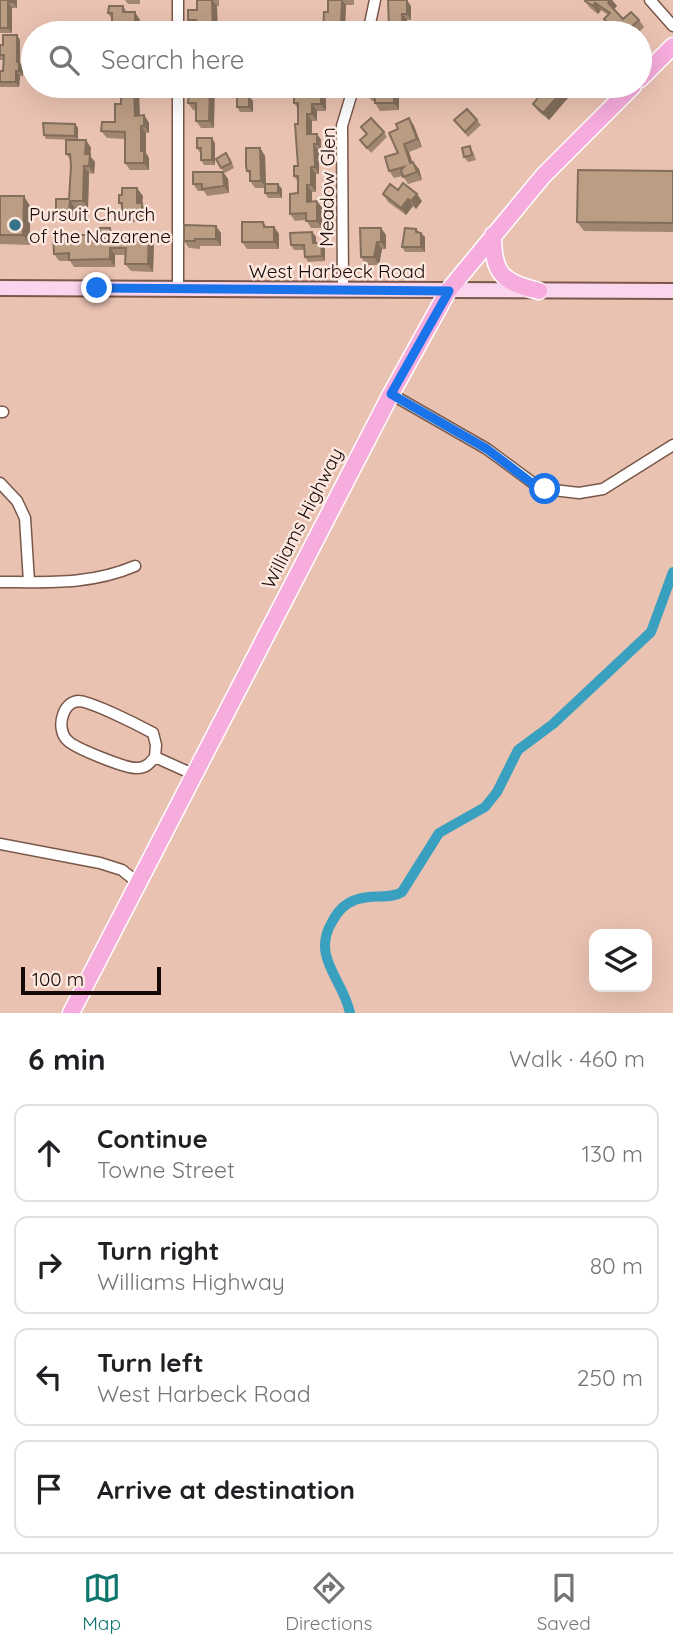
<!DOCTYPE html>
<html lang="en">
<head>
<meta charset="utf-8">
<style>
	body { margin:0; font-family:Quicksand,sans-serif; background:#f6f6f6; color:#202124 }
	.controls { position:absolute; right:21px; bottom:21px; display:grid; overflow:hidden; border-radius:14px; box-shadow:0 7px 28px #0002 }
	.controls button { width:63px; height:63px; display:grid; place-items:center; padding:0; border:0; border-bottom:2px solid #e0e0e0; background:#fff; color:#202124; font:35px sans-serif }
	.scale { position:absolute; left:21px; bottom:18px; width:140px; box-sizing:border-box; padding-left:7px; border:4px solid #160905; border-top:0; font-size:19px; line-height:24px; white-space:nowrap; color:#160905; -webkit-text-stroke:5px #fde8e0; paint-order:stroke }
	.stop { position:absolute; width:21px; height:21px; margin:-16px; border:5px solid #1a73e8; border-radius:50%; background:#fff }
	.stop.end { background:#1a73e8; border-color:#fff; box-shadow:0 2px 7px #0008 }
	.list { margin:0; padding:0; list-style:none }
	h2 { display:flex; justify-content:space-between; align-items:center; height:91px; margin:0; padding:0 28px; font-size:30px }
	h2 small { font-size:23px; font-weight:400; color:#757577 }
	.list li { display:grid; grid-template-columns:46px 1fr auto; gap:21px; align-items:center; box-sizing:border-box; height:98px; margin:0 14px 14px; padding:0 14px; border:2px solid #e0e0e0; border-radius:14px }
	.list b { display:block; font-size:26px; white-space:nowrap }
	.list p { margin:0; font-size:23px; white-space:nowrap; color:#757577 }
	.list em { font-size:23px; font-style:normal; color:#757577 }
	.icon { flex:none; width:38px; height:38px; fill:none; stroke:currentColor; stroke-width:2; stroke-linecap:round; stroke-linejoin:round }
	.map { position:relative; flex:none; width:673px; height:1013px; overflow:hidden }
	.search { position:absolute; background:#fff; box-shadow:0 7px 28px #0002; left:21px; right:21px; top:21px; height:77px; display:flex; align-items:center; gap:18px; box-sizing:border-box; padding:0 24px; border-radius:38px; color:#757577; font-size:26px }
	.sheet { height:539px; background:#fff }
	nav { display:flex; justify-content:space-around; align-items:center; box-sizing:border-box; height:98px; border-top:2px solid #e0e0e0; background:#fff; font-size:19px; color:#757577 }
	nav a { display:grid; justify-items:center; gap:4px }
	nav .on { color:#0f766e }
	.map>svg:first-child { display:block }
</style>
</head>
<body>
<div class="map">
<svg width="673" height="1013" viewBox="0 0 673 1013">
	<rect width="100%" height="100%" fill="#eac2b2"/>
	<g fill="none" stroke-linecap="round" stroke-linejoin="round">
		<path stroke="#39a0c0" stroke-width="10" d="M350,1013C343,979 311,957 332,922C337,912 344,904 355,900C372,893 390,900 402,892L439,833L485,807L497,792L518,750L553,724L651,632L673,572"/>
		<g stroke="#795749" stroke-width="13">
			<path id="street" d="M178,0V33
				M650,0L673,26
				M368,33L375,0
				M178,86V289
				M343,290L342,126L354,86
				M391,394L487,449L533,483L545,489L579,493L603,489L673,445
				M0,412H3
				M0,483L17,501L25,518L29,582
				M0,582C47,582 91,585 135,566
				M155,757C150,763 146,768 137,768C127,769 74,748 67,740C61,734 60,723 63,715C65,708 70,702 78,701C91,701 140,726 153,733L156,745L155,757L195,775
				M0,844L100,863L122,870L138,883"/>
		</g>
		<g stroke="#795749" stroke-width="18">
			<path id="secondary" d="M0,288L673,291"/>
		</g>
		<g stroke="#fff" stroke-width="19">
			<path id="primary" d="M640,79L673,46
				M493,235C493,274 502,282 539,291
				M71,1013L391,394L448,291L543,176L633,86"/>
		</g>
		<use href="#street" stroke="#fff" stroke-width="10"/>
		<use href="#secondary" stroke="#fad5ed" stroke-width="14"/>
		<use href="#primary" stroke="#f6acdc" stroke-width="16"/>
	</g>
	<path fill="#a18771" d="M0,0H22H17V8H12V33H0Z
		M125,0H140V4H128Z
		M197,0H219V6H217L197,33L196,27H193L188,20L197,10Z
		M328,0H354V5H346L345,22L349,28V33H323L328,12Z
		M388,0L411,6V20H407V33H382L389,28Z
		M586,0H612L617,6L614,9L623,19L639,20L644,27L638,33H616L604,19L608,15L601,10L598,14L590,8L585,1Z
		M123,6L127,12L140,20V33H121L117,32L112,25V19L108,13Z
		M20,40V63L23,67V76H20L19,87H0V71H3V60H0V45Z
		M36,86H52V88H38Z
		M367,86H399V110L380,111L375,103V101H372L367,94Z
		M548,86H568L573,92L549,120L538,111L533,104L540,96L536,90Z
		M198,94L214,128H201L196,121V110H193L188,103Z
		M326,99V111H317V121H312V134H317L321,140V151H319V174H316V192H312V202L317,201L322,208V228H311L306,220L295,221L290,214L298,193V182L294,176L298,166V109L294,103Z
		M253,101V112H240L237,107Z
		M139,103L140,115H144L149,123V133H146V153L149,158V170H130L125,163V139L107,138L101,131L115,122L121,104Z
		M409,118L414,126L422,147L409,152L412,162L419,169L422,180L408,184L403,176L394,178L389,171L398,153V129Z
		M454,120H477L481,125L468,137Z
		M75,124L78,128V140L46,139L44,135Z
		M361,127L384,132L387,137L371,153L360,140L367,134Z
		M86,140L91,148L90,156L95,162L94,174L89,173L88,208H75V217H61L56,210L69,199L71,166L70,159L66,154Z
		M215,143V165H204L201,160L200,153L197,148Z
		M260,148L265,156L266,184H278L282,189V198H268L265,193V188H255L250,181V175L247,171Z
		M473,151L476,160L468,162L464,157Z
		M230,158L234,168L225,173L221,168Z
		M673,171V232L584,231L577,222Z
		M223,172L228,179L229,193L207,196L204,191H198L193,184Z
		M383,194L422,201L416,209L413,206L406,215L388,202Z
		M0,196L30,206V245L0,244Z
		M143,196L142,204L147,211V222H127L122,215V207L119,203Z
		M263,222L267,227H274L279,234V249H247L242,242Z
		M110,228L115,236V237L154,242L153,272L131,271L125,264L126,255H115V267H74L70,261H59L54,254L100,235Z
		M381,228L386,235V249H382L379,265H366L361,257Z
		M416,229L425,237V252H405L402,247Z
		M312,232L316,237V243H321L325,248V261L308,262L305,257L304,250H294L291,245Z
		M221,233V246H200V249L189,248L184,241Z"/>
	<path fill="#836e5c" d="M13,0H17V8L13,2Z
		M212,0L217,6L218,33L213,31Z
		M342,0L346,5L345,28L341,22Z
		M407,0L411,6V20L407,14Z
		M610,0H612L617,6L613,10L608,3Z
		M8,2L12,8V33L8,28Z
		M595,3L601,10L598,14L593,6Z
		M135,12L140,20V33H135Z
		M402,14L407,20V33H403Z
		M345,22L349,28V33H345Z
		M17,35L20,40V63L23,67V76L19,71L17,62Z
		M16,71L20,76L19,87L16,82Z
		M134,86H139L140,123L135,116Z
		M210,86H215L214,128L209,121Z
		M394,86H399V110L394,103Z
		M567,86H568L573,92L549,120L543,113Z
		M321,92L326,99V111L321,104Z
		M249,96L253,101V112L249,107Z
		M312,104L317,111V121L312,114Z
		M307,114L312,121V141L307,134Z
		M144,115L149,123V133L144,126Z
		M409,118L414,126L422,147L417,139Z
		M75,124L78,128V140L75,136Z
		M141,126L146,133V153L149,158V170L144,163L141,151Z
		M317,134L321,140V151L317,144Z
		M212,138L215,143V165L212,160Z
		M86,140L91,148L90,156L95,162L94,174L89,166L85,154Z
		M314,144L319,151V174L315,167Z
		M404,144L409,152L415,170L410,163Z
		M260,148L265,156L266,188L261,181Z
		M413,162L419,169L422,180L417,172Z
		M84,166L89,173L88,208L83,201Z
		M311,167L316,174V192L311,185Z
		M223,172L228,179L229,193L224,186Z
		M278,184L282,189V198L278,193Z
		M307,185L312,192V208L307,202Z
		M137,188L143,196L142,204L147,211V222L142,215L137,203Z
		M417,194L422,201L416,209L411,201Z
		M24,196L30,206V245L23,235Z
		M408,199L413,206L406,215L401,208Z
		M70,201L75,208V217L69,210Z
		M317,201L322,208V228L317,221Z
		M216,226L221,233V246L216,239Z
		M274,227L279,234V249L274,242Z
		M110,228L115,236V245L110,237Z
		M381,228L386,235V249L381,242Z
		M312,232L316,237V248L313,243Z
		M421,233L425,237V252L421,247Z
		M149,234L154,242L153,272L148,264Z
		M377,242L382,249L379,265L374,257Z
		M321,243L325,248V261L322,256Z
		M110,248L115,255V267L110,259Z"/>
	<path fill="#bb9d83" stroke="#836e5c" stroke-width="2" d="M0,0H13V2H8V28H0Z
		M197,0H212L213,31H235V33H197L196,20H188V10H197Z
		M328,0H342L341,22H345V33H323L324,12H328Z
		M388,0H407V14H402L403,33H382V28H389Z
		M586,0H610L608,3L623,19L631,12L639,20L625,33H618L604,19L610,13L595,3L593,6L585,1Z
		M109,6H123V12H135V33H122V29H118V25H112V13H108Z
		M3,35H17V62H19V71H16V82H0V71H3L4,55H0V45H3Z
		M121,86H134L135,116L144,115V126H141V151H144V163H125V132L101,131L102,122H115V104H121Z
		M198,86H210L209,121H196V103H188L189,94H198Z
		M367,86H394V103H375V94H367Z
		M540,86H567L543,113L533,104L541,94L536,90Z
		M321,92V104H312V114H307V134H317V144H314L315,167H311V185H307V202L317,201V221H306V213L290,214V194L298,193V176H294V166H298L295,124H298V103H294V93Z
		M237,96H249V107H237Z
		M467,109L477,120L465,132L454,120Z
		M371,118L384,132L367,148L360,140L367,134L361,127Z
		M409,118L417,139L404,144L410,163L413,162L417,172L403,177L401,170L404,167L389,171L385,157L398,153L389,133L398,129L396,124Z
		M43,123L75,124V136L44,135Z
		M197,138H212V160H201V148H197Z
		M66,140H86L85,154H90L89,166H84L83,201H70L69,210H56V199H69L71,166L70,154H66Z
		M470,146L472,155L464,157L462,148Z
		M246,148H260L261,181H250V171H247L246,166Z
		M226,153L231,163L221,168L216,159Z
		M578,170L673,171V223L577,222Z
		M193,172H223L224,186L202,189V184H193Z
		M403,183L417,194L411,201L408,199L401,208L383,194L390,184L398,190Z
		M265,184H278V193H265Z
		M122,188H137V203H142V215H122V203H119V195H122Z
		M0,196H24L23,235H0Z
		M242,222H263L264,227H274V242H242Z
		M184,225L216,226V239H195V241H184Z
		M100,228H110V237H126V234H149L148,264H125L126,248H110V259L69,260V253L54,254L53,235H100Z
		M360,228H381V242H377L374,257H361Z
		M405,228L416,229V232L421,233V247H402Z
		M312,232L313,243H321L322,256L305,257L304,245H291L290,233Z"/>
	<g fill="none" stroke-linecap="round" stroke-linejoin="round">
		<path stroke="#1a73e8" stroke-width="9" d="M97,288L449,291L391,394L487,449L533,484L545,489"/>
	</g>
	<circle fill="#357389" stroke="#fde8e0" stroke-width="2.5" cx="15" cy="225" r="7"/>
	<g text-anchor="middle" stroke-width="5" stroke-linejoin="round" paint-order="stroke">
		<g font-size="19" fill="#160905" stroke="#fde8e0">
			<text transform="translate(327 187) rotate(-89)" y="7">Meadow Glen</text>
			<text x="337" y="278">West Harbeck Road</text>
			<text transform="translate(302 518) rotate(-63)" y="7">Williams Highway</text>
		</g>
		<g font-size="19" fill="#160905" stroke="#fde8e0" text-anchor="start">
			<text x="29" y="221">Pursuit Church<tspan x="29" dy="22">of the Nazarene</tspan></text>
		</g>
	</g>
</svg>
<div class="controls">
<button><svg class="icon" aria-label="layers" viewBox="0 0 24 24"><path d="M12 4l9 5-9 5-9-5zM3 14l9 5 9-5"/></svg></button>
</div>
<div class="scale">100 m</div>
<div class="stop" style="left:545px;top:489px"></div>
<div class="stop end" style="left:97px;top:288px"></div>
<div class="search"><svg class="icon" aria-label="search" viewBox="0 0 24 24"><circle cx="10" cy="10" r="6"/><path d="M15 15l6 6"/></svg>Search here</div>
</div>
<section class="sheet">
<h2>6 min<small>Walk · 460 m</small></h2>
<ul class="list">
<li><svg class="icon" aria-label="ahead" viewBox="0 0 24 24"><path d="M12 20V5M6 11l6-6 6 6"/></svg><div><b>Continue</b><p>Towne Street</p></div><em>130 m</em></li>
<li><svg class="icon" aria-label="right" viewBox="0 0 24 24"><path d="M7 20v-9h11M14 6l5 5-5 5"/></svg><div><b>Turn right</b><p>Williams Highway</p></div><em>80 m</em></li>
<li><svg class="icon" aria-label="left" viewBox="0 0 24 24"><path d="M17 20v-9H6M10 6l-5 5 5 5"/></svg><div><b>Turn left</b><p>West Harbeck Road</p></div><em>250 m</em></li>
<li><svg class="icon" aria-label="arrive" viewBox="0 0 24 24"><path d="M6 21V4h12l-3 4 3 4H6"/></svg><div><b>Arrive at destination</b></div></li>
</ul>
</section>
<nav>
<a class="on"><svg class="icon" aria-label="map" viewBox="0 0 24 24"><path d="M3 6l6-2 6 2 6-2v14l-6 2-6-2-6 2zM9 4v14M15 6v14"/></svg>Map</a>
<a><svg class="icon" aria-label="directions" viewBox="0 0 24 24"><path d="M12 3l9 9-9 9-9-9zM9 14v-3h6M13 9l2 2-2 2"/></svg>Directions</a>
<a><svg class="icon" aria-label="saved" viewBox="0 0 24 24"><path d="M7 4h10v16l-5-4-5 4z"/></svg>Saved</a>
</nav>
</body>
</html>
